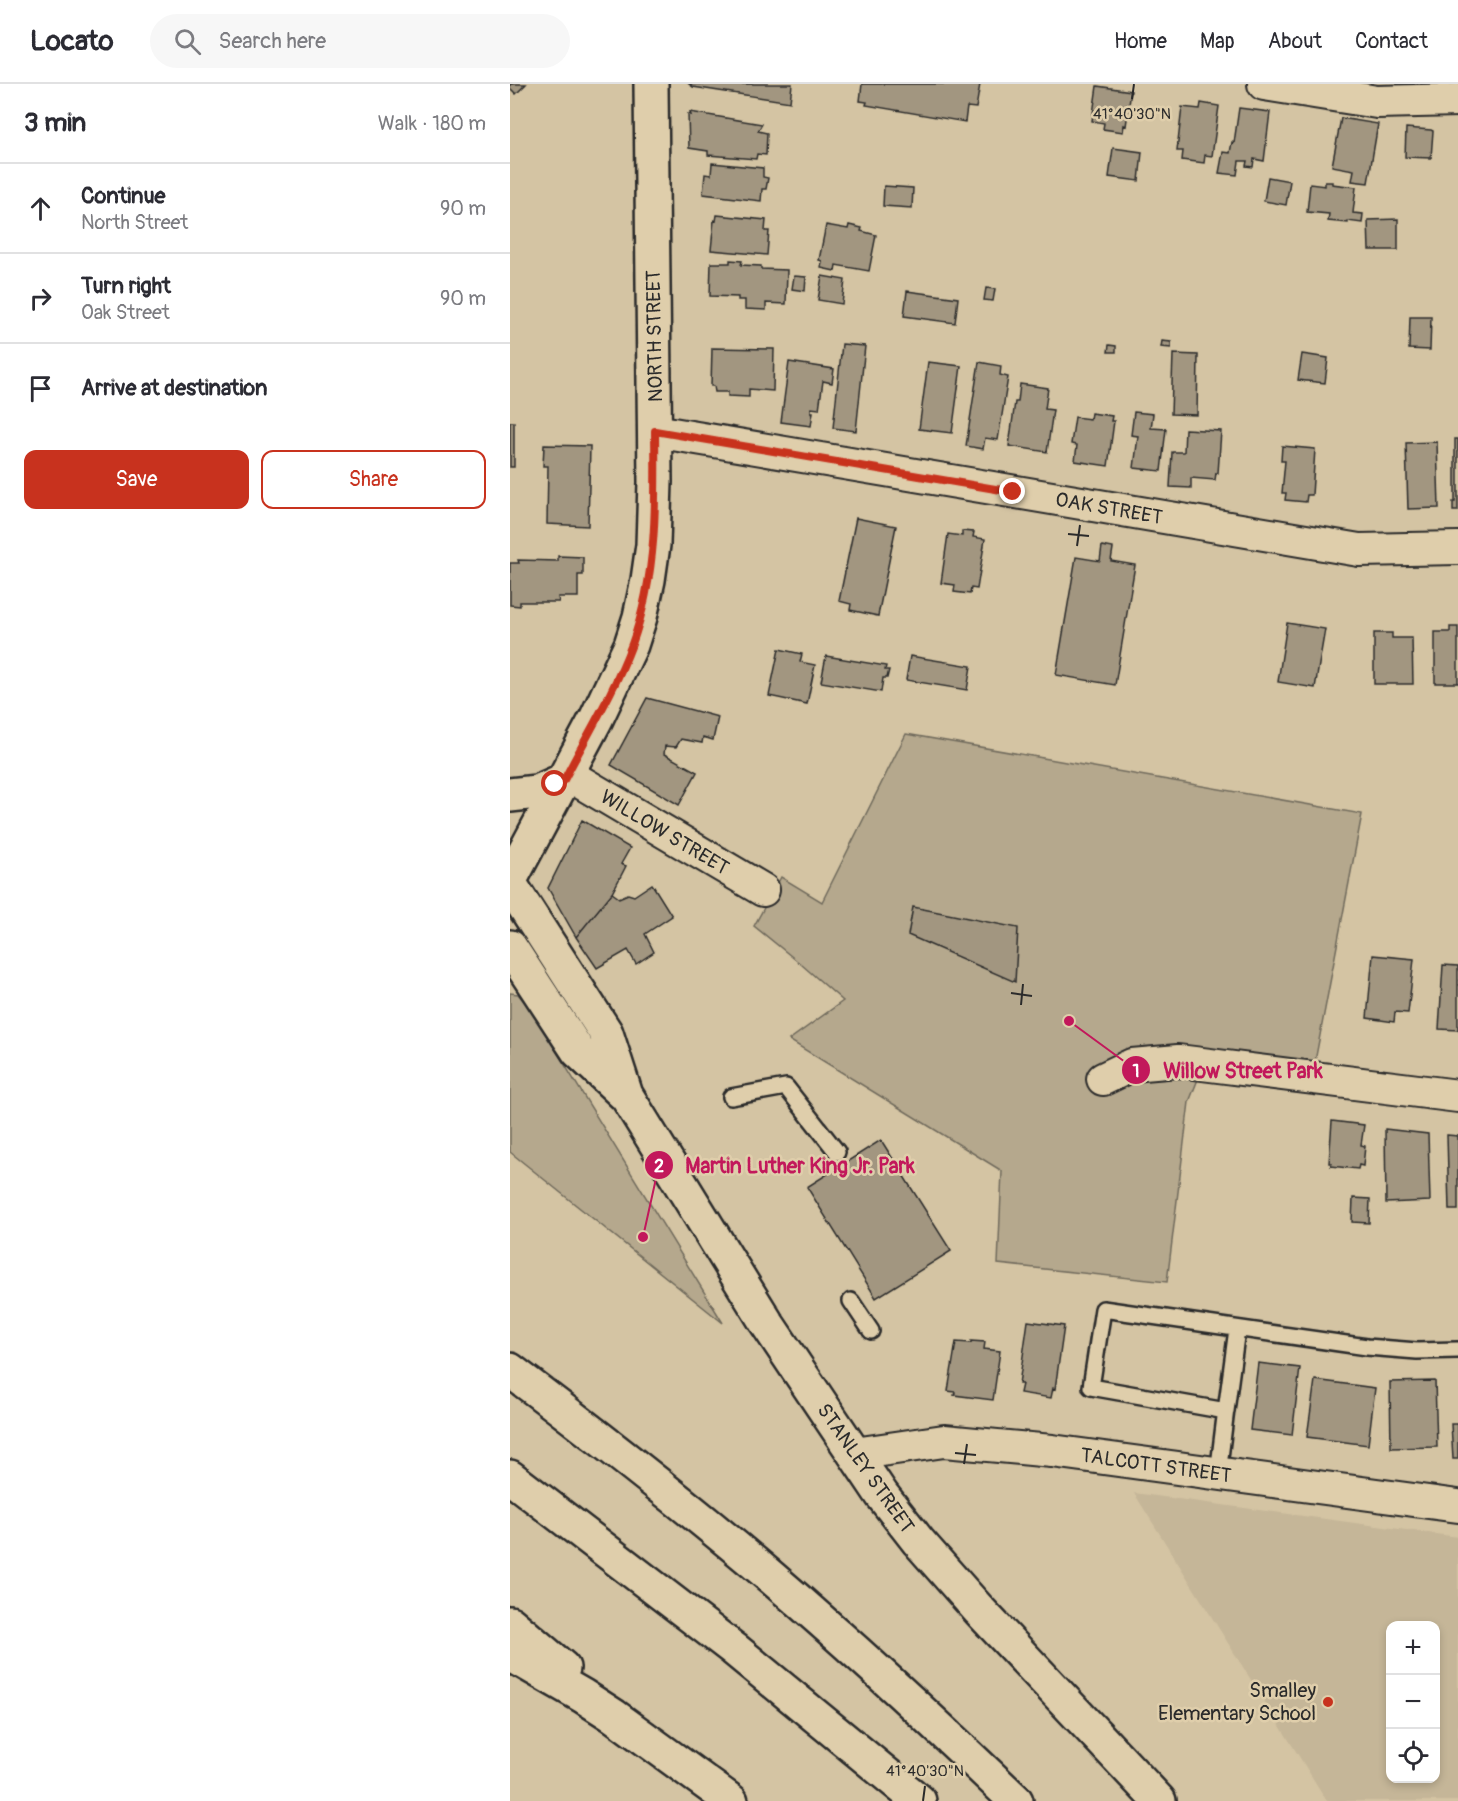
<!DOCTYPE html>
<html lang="en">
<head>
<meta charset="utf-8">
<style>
	body { margin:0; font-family:Pangolin,sans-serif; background:#f7f7f7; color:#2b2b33 }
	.controls { position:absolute; right:18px; bottom:18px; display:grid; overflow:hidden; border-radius:12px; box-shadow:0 3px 9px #0003 }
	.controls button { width:54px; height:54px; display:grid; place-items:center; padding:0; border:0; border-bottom:2px solid #e1e1e2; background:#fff; color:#2b2b33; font:30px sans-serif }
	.stop { position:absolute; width:18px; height:18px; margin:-14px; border:4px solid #c8321e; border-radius:50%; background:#fff }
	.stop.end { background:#c8321e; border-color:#fff; box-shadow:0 2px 6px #0008 }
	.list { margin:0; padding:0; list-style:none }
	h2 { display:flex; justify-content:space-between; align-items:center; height:78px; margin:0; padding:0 24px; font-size:26px }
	h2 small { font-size:20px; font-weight:400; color:#7c7c81 }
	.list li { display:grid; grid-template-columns:39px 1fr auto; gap:18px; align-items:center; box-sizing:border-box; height:90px; padding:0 24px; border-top:2px solid #e1e1e2 }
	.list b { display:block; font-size:22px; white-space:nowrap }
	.list p { margin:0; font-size:20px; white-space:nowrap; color:#7c7c81 }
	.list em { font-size:20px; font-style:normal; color:#7c7c81 }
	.actions { display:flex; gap:12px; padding:18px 24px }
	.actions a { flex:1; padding:14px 0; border:2px solid #c8321e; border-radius:12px; text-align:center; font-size:21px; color:#c8321e }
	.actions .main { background:#c8321e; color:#fff }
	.icon { flex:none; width:33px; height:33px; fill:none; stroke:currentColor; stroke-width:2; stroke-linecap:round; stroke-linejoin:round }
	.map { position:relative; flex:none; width:948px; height:1717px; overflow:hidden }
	header { display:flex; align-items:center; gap:36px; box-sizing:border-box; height:84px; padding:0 30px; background:#fff; border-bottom:2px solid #e1e1e2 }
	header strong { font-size:28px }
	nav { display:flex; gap:33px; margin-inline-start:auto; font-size:21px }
	.search { width:420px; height:54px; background:#f7f7f7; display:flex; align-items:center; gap:15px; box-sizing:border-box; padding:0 21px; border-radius:33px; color:#7c7c81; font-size:22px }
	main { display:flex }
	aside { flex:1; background:#fff }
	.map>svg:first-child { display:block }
</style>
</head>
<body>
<header>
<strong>Locato</strong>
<div class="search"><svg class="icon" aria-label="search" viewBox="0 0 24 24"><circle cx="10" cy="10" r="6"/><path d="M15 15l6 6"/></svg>Search here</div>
<nav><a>Home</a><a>Map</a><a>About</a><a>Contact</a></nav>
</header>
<main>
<aside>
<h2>3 min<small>Walk · 180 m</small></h2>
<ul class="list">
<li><svg class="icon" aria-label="ahead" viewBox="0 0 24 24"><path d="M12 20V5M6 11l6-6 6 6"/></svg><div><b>Continue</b><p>North Street</p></div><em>90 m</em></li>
<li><svg class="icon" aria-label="right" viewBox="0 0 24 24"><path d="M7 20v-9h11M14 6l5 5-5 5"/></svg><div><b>Turn right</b><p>Oak Street</p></div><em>90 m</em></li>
<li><svg class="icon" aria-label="arrive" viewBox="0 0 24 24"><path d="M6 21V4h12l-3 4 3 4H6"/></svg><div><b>Arrive at destination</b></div></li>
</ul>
<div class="actions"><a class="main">Save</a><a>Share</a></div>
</aside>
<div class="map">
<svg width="948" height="1717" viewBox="0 0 948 1717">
	<rect width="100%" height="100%" fill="#d4c4a3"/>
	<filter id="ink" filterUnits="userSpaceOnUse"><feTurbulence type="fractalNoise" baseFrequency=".0167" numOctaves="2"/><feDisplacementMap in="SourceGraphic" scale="12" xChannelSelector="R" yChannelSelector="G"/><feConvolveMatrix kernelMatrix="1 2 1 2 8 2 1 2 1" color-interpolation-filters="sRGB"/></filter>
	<g filter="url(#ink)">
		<path fill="#c5b698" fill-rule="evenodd" d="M624,1409L948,1453V1717H817ZM880,1542H926V1694H880Z"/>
		<path fill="#b5a88d" stroke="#706a5c" stroke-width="1.5" d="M396,650L852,730L803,988L696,975L679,1018L657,1198L488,1180L492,1087L279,956L333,917L292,881L244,842L271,793L312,818Z
			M0,909L8,910L20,924L213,1239L0,1068Z"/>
		<path fill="#a29680" stroke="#2b2b2b" stroke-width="1.5" d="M0,0H16L6,10L0,4Z
			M179,0H282L280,18L183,3Z
			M352,0H470L466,24L457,23L455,38L356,21L357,18L350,17Z
			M587,2L621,7L616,42L614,41L613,48L593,45L594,39L582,37Z
			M691,19L709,22L702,72L695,71L694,79L672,76L673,67H667L672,23L690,25Z
			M729,24L760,28L754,77L744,75L743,83L736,82L737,77H729L727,91L709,89L713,68L720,69L722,58L724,59Z
			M180,28L252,40L248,47L257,49L256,71L247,70L246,75L198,71V67L179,64L178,30L181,31Z
			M831,34L868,40L858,99L842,97L844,86L822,82Z
			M896,44L921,46L923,47L921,74L895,73Z
			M603,64L632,68L629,97L599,93Z
			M202,79L253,84V93L258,94L256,105H252L251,117L193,110L195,90L201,91Z
			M758,93L780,97L776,121L754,117Z
			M815,98H822V100L846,103L843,129L853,130L852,139L838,137V139L818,137L819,130L797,128L800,100L815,102Z
			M374,102L403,104L402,124L373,122Z
			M207,131L256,136L255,147H259L257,171L201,166L204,136L206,137Z
			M888,135V166H859L858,136Z
			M316,141L338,145L339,141L352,144L351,147L366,151L359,187L326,181L325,187L311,184L312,177L309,176Z
			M220,176L232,177L231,181L251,182V185L277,186L276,220L256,219V226L235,225V216H228V213L200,212L201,179H220Z
			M284,192L296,193L295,207L282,205Z
			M312,192L335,196L332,220L308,216Z
			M476,204L485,205L483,217L474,216Z
			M397,207L448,214L445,239L394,232Z
			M900,233H921L920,266L899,265Z
			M652,257L661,258V264L651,263Z
			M332,260L355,262L346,347L323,344Z
			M599,261L606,262V268H598Z
			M202,264L264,265L263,307L239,305V313L218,312V308H205L204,302H201Z
			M663,270L688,271L687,331L661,330Z
			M792,270L818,274L815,299L788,296Z
			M279,278L324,285L322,299L313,297L309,325L301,324V328H303L301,342L271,338Z
			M418,278L451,282L442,349L409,345Z
			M469,278L491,282L490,291L498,293L488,356L475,354L473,365L456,362Z
			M510,300L538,304L535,325L543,326L537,368L499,362L505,318H508Z
			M624,328L643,330L641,344L656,345L651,387L624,384L628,352L621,351Z
			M581,329L602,332L601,337H604L598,382L565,377L567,361L561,360L565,333L580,335Z
			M0,338H4V383H0Z
			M675,345L711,347L708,389H706L705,396L681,394V404L660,403L662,368H674Z
			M945,355H948V427H943V418H945Z
			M927,358L929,424L898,425L896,359Z
			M34,361L80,362L78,442L37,440L38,382H33Z
			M772,362L805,365L802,411H797L796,418L775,416L776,409H772L775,377H771Z
			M346,434L386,442L368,532L340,526L341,520L329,517Z
			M452,447L464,448L463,453L475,455L467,505L461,504L460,510L444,508L445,501L431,499L438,450L452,452Z
			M592,462L603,464L601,477L625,481L605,601L546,591L566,473L590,477Z
			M48,472L73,473V491H68V513H48L49,518H10V522L0,521V479H9L8,476L48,477Z
			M777,539L815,545L805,604L768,598Z
			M940,543H948V599H925V548H940Z
			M864,549H882V554H902L903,600H864Z
			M269,565L292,570L290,578L305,581L297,620L259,612Z
			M316,572L376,582L375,586H379L377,594H373L371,608L311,598Z
			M400,572L461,582L457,606L396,596Z
			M137,614L208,633L203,656L193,653L192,659L171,655L166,663L155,662L154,670L187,688L169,721L101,681Z
			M72,736L120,764L111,780L116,782L102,809L66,853L38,804Z
			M142,800L162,832L135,850L144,868L126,880L118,866L87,884L66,853L102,809L109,814L118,810L124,812Z
			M403,823L508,844L505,898L398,851Z
			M863,871L904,875L898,929L885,928L884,938L857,934Z
			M933,881L948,882V946L929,945Z
			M822,1037L854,1041L851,1061L855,1062L853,1082L849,1081L848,1085L821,1082L822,1079H819Z
			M875,1045L918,1050L920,1117L876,1119Z
			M937,1051L948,1052V1126H939Z
			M371,1056L441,1167L366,1214L297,1103Z
			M843,1114L860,1115L859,1139L842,1138Z
			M518,1237L554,1242L545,1305L543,1304L541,1314L510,1309L512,1300H509Z
			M461,1257L475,1258L474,1265L490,1267L483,1316L444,1311L445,1308L438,1307L446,1258L461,1259Z
			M748,1279L790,1284L782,1351L740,1346Z
			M805,1296L865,1304L858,1361L797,1353Z
			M925,1297L927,1363L881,1364L880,1298Z
			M941,1340H948V1375H943Z"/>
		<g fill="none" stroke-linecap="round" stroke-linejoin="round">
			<g stroke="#2b2b2b" stroke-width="20">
				<path id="service" d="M221,1013L276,1003L327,1068
					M341,1217L361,1247
					M727,1245L716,1327L581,1303L593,1225L857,1263L907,1267L948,1266
					M708,1390L716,1325"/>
			</g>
			<g stroke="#2b2b2b" stroke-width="36">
				<path id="minor" d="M754,0L867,18L948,16
					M145,347L849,466L948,464
					M57,690L253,806
					M593,995L622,981L668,977L948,1012
					M344,1370L434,1357L542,1367L948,1422"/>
			</g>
			<g stroke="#2b2b2b" stroke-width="38">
				<path id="tertiary" d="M0,796L86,635L121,561L130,533L138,496L143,461L145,398L141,0"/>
			</g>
			<g stroke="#2b2b2b" stroke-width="38">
				<path id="secondary" d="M0,711L27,708L54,696
					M0,800L96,949L116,1011L256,1238L372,1411L408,1457L469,1526L649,1717
					M0,863L68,967L114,1010"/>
			</g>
			<g stroke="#2b2b2b" stroke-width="38">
				<path id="motorway" d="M0,1286C89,1353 176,1421 261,1493C345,1565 426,1640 506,1717
					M0,1393L224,1565L409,1717
					M0,1539L53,1584
					M0,1570L73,1612L104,1632L221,1717"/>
			</g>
			<use href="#service" stroke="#dfceab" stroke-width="15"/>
			<use href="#minor" stroke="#dfceab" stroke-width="32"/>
			<use href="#tertiary" stroke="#dfceab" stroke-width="33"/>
			<use href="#secondary" stroke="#dfceab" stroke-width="33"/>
			<use href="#motorway" stroke="#dfceab" stroke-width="33"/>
		</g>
	</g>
	<g fill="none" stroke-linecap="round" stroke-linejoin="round" filter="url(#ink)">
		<path stroke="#c8321e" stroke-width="8" d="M45,700L54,696C77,651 104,608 122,560C147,492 146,419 145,347L503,408"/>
	</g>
	<path fill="none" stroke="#2b2b2b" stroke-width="2" d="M622,15L624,0M558,450L579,452M567,462L570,441M501,909L522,912M511,921L513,900M445,1369L466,1371M454,1380L457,1360M413,1717L415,1702"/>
	<circle fill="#c8321e" stroke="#dfceab" stroke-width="2" cx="818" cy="1618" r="6"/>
	<g text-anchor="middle" stroke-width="5" stroke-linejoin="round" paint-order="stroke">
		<g font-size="20" fill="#2b2b2b" stroke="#dfceab">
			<text transform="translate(144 252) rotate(-91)" y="7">NORTH STREET</text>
			<text transform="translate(599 424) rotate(10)" y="7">OAK STREET</text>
			<text transform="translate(155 748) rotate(31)" y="7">WILLOW STREET</text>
			<text transform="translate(646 1381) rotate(8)" y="7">TALCOTT STREET</text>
			<text transform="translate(356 1384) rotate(55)" y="7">STANLEY STREET</text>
		</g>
		<g font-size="20" fill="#2b2b2b" stroke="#dfceab" text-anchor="end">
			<text x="806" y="1613">Smalley<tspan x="806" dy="23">Elementary School</tspan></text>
		</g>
	</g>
	<g font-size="15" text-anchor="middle" fill="#2b2b2b" stroke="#dfceab" stroke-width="5" stroke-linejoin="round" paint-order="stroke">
		<text x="622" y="35">41°40'30"N</text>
		<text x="415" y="1692">41°40'30"N</text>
	</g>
	<path fill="none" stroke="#c2185b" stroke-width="2" d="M559 937L626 986M133 1153L149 1081"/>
	<g fill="#c2185b" stroke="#dfceab" stroke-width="2">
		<circle cx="559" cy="937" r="6"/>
		<circle cx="133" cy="1153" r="6"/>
		<circle cx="626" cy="986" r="15"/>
		<circle cx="149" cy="1081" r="15"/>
	</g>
	<g font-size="18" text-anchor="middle" font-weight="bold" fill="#fff">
		<text x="626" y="993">1</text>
		<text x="149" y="1088">2</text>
	</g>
	<g font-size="21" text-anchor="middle" font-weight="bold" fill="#c2185b" stroke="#dfceab" stroke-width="5" stroke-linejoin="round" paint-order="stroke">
		<text x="733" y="994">Willow Street Park</text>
		<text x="290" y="1089">Martin Luther King Jr. Park</text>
	</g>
</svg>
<div class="controls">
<button>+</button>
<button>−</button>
<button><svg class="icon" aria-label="locate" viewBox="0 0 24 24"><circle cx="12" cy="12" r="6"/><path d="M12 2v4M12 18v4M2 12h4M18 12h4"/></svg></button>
</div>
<div class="stop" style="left:45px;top:700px"></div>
<div class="stop end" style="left:503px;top:408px"></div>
</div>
</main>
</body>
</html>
